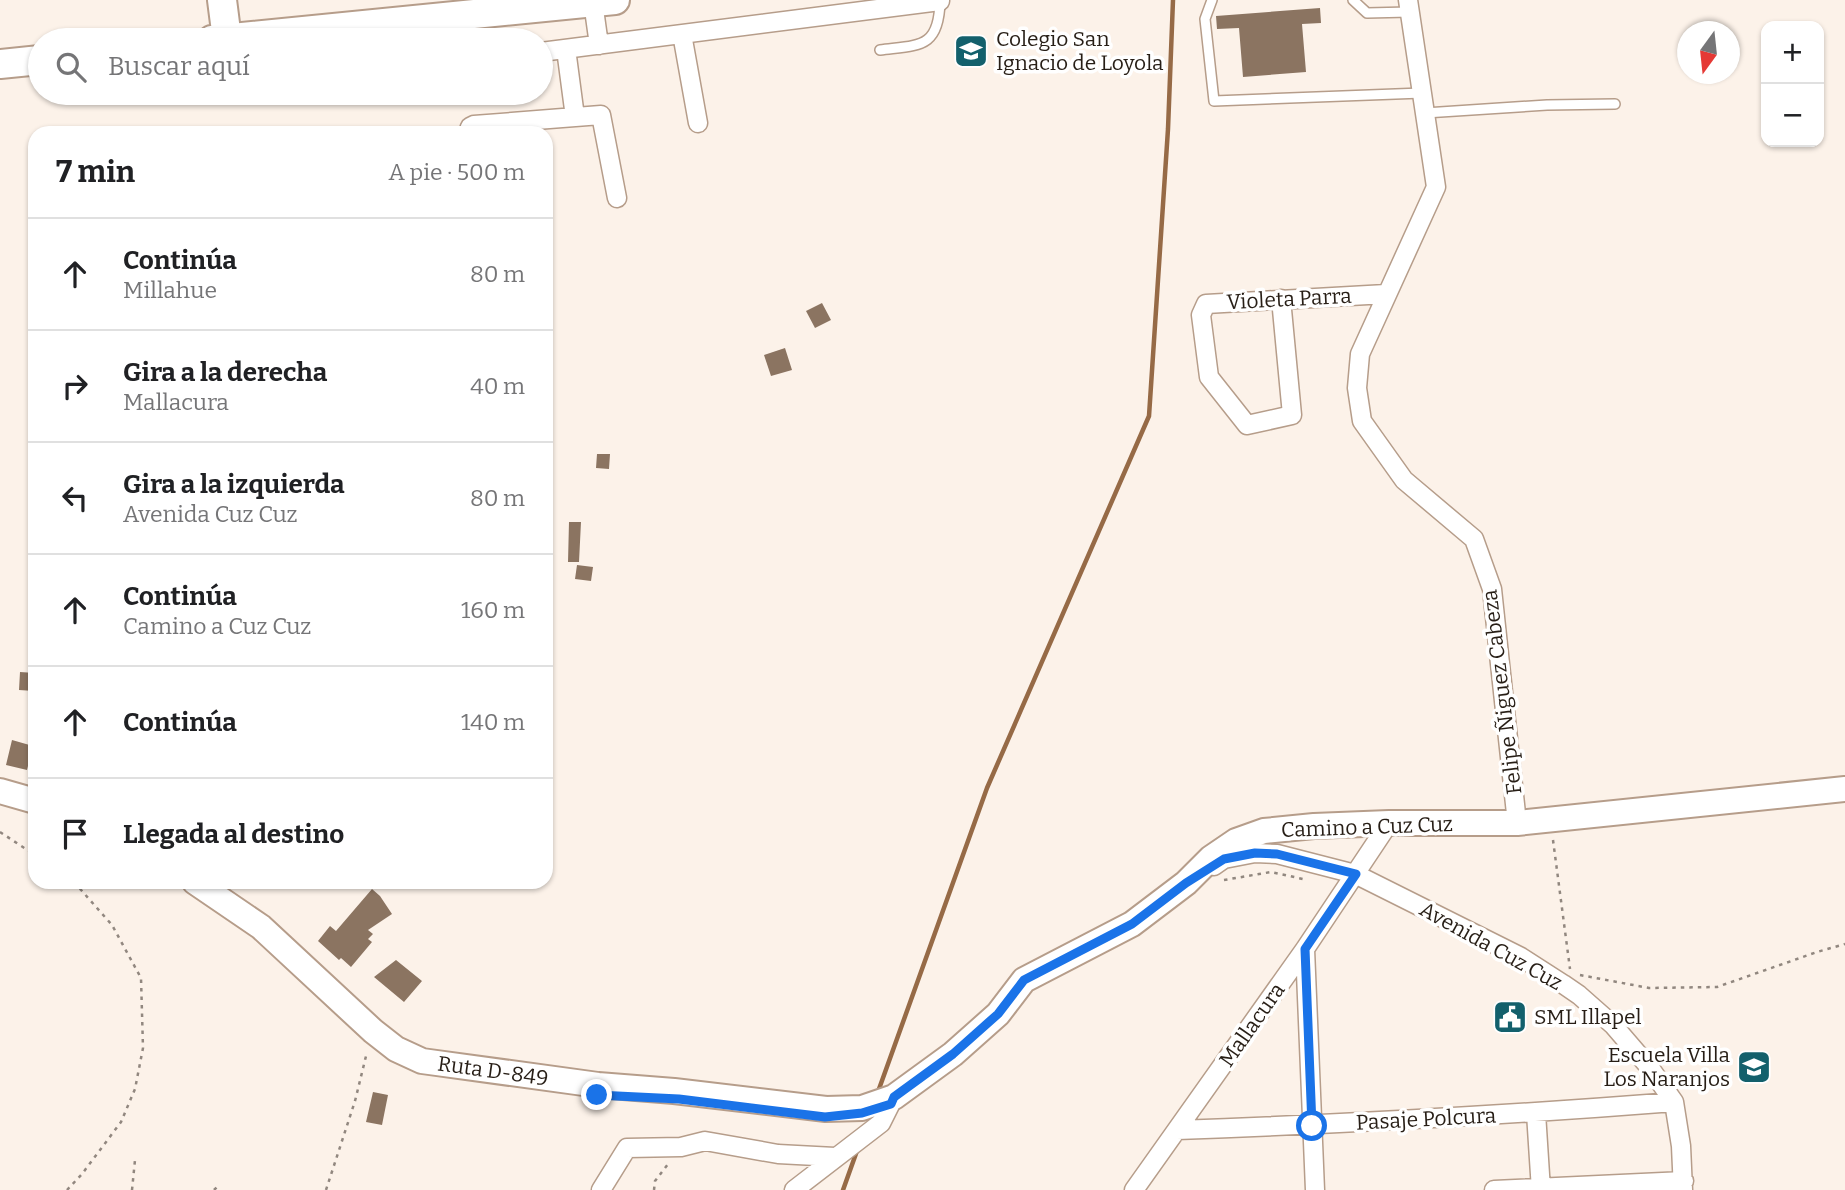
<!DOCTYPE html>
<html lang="es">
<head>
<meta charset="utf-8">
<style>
	body { margin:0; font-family:Bitter,serif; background:#f6f6f6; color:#202124 }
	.controls { position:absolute; right:21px; top:21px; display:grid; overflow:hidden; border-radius:14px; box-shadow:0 2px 5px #0004 }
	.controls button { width:63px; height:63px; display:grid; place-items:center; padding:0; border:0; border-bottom:2px solid #e0e0e0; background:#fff; color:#202124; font:35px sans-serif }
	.compass { position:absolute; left:1677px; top:21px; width:63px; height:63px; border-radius:50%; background:#fff; box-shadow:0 2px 5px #0004; rotate:195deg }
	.stop { position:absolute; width:21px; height:21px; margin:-16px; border:5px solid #1a73e8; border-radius:50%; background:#fff }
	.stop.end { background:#1a73e8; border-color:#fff; box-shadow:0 2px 7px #0008 }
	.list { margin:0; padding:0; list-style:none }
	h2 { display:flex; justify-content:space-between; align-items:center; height:91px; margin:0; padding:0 28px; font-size:30px }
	h2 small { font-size:23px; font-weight:400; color:#757577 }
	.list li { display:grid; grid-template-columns:46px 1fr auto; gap:21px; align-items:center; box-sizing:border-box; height:112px; padding:0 28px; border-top:2px solid #e0e0e0 }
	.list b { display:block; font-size:26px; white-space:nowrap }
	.list p { margin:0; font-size:23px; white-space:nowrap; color:#757577 }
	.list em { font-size:23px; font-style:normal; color:#757577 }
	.icon { flex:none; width:38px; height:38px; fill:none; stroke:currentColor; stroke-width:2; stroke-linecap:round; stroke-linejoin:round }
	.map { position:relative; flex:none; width:1845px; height:1190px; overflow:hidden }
	.search { position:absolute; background:#fff; box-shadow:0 2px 5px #0004; left:28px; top:28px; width:525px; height:77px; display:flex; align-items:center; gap:18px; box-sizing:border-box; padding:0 24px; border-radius:38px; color:#757577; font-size:26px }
	.panel { position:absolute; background:#fff; box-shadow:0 2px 5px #0004; left:28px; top:126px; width:525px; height:763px; border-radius:21px }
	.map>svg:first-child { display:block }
</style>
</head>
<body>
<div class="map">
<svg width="1845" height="1190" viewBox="0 0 1845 1190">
	<rect width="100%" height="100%" fill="#fcf2e9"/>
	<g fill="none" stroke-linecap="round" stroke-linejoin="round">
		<path stroke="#966a46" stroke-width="4.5" d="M879,1089L987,788L1149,416L1168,129L1173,0
			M843,1190L858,1148"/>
	</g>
	<path fill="#8b7461" d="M1320,8L1321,23L1302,24L1306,72L1243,77L1239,28L1217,29L1216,16Z
		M822,303L831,320L815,328L806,311Z
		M785,348L792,370L771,376L764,355Z
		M597,454H610L609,469L596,468Z
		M569,522H581L579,562H568Z
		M577,565L593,567L591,581L575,579Z
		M20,672L35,673L34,691L19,690Z
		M12,740L33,746L27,770L6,765Z
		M372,889L380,896L392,914L368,930L373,934L368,939L372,942L351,967L341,958L339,960L318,941L330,926L336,931Z
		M396,960L422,981L404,1002L374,977Z
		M373,1092L388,1095L382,1125L366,1122Z"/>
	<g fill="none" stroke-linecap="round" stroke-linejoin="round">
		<g stroke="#b69d8a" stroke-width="12">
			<path id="service" d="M1212,0L1205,19L1214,101L1422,93
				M1353,0L1367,13L1409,12
				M880,50C919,45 939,49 940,1
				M1425,113L1547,105L1615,104"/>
		</g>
		<g stroke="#b69d8a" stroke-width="21">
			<path id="minor" d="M1408,0L1436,187L1360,354L1357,388L1362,421L1404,480L1474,539L1492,589L1517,823
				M593,2L599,45
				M682,34L698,123
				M566,49L575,117
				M541,52L940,1L939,0
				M468,133L470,127L474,125L601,115L617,198
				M1281,299L1292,415L1247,425L1209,377L1201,315L1206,304L1386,294
				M1214,866L1224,859L1255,853L1277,854L1355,874L1521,957L1563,984L1579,995L1613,1025L1650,1068L1674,1102L1681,1146L1683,1190
				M1305,949L1315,1190
				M1536,1113L1541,1190
				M1177,1130C1343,1124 1509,1115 1674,1102
				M601,1190L627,1148L681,1147L705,1141L778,1154L835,1157
				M794,1190L881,1123L894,1097
				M1134,1190L1305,949L1389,823
				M1494,1190L1684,1181"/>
		</g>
		<g stroke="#b69d8a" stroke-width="28">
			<path id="secondary" d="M0,791L35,801
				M195,882L261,927L373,1031L396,1049L422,1061L598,1085L674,1091L826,1109L862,1108L894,1097L953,1054L998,1014L1024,980L1132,924L1186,883L1211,858L1236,841L1264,831L1314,826L1389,823H1517L1845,789"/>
		</g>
		<g stroke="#b69d8a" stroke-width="32">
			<path id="primary" d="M222,0L227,39
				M212,40L615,0
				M0,64L40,60"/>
		</g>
		<path stroke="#91877f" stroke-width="2.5" stroke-dasharray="3.5 5" stroke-linecap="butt" d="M0,832L35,855
			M1553,840L1570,969
			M1224,880L1271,872L1303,879
			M1580,975L1649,988L1717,987L1817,952L1845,944
			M67,1190L82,1174L121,1122L135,1089L143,1048L141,978L112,925L74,882
			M132,1190L135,1160
			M214,1190L220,1184
			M326,1190L355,1101L367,1052
			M654,1190L655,1181L668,1164"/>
		<use href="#service" stroke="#fff" stroke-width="9"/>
		<use href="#minor" stroke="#fff" stroke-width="18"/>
		<use href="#secondary" stroke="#fff" stroke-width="24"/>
		<use href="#primary" stroke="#fff" stroke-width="28"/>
	</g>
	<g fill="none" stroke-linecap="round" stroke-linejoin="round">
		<path stroke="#1a73e8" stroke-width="9" d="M597,1095L679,1099L825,1117L862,1113L891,1104L894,1097L953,1054L998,1014L1024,980L1132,924L1186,883L1224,859L1255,853L1277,854L1356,874L1305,949L1312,1126"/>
	</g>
	<defs>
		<g id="school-square" transform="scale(1.75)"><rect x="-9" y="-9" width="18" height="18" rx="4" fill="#13606c" stroke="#fff"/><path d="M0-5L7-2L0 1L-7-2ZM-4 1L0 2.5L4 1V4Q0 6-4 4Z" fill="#fff"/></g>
		<g id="civic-square" transform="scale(1.75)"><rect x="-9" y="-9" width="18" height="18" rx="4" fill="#13606c" stroke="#fff"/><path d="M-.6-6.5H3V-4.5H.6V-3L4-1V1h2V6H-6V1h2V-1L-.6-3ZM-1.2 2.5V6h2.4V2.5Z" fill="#fff"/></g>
	</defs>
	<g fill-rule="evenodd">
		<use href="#school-square" x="971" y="51"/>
		<use href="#civic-square" x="1510" y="1017"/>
		<use href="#school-square" x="1754" y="1067"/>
	</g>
	<g text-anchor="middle" stroke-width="7" stroke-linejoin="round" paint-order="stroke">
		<g font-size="21" fill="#271e16" stroke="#fff" text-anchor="start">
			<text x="996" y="46">Colegio San<tspan x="996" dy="24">Ignacio de Loyola</tspan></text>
			<text x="1534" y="1024">SML Illapel</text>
			<text x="1730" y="1062" text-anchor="end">Escuela Villa<tspan x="1730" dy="24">Los Naranjos</tspan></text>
		</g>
		<g font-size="21" fill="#271e16" stroke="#fff">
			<text transform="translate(1289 299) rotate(-3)" y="7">Violeta Parra</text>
			<text transform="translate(1502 692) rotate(-97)" y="7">Felipe Ñiguez Cabeza</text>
			<text transform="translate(1367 827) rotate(-2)" y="7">Camino a Cuz Cuz</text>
			<text transform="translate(1491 946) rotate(29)" y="7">Avenida Cuz Cuz</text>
			<text transform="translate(1252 1025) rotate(-55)" y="7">Mallacura</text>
			<text transform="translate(493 1071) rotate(8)" y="7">Ruta D-849</text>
			<text transform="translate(1426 1119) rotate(-3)" y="7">Pasaje Polcura</text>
		</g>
	</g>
</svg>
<div class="controls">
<button>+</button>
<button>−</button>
</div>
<svg class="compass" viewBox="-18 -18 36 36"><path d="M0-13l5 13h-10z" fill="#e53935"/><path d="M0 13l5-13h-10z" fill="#757577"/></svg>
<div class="stop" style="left:1312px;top:1126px"></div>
<div class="stop end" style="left:597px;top:1095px"></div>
<div class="search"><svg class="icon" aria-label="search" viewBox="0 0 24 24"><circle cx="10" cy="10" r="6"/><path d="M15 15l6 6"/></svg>Buscar aquí</div>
<section class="panel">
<h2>7 min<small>A pie · 500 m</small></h2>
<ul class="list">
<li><svg class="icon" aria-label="ahead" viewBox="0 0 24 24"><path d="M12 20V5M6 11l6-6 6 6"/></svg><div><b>Continúa</b><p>Millahue</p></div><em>80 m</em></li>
<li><svg class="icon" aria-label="right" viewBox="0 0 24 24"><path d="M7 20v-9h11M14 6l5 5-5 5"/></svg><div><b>Gira a la derecha</b><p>Mallacura</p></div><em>40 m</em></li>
<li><svg class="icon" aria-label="left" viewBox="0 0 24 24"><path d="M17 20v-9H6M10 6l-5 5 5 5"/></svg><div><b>Gira a la izquierda</b><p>Avenida Cuz Cuz</p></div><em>80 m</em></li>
<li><svg class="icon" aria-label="ahead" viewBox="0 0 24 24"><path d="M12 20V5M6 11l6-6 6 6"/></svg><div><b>Continúa</b><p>Camino a Cuz Cuz</p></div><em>160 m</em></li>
<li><svg class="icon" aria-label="ahead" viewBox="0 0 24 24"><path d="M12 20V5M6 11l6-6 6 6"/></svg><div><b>Continúa</b></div><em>140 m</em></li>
<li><svg class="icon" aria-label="arrive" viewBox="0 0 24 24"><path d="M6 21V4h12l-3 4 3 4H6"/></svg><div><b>Llegada al destino</b></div></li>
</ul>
</section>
</div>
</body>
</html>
